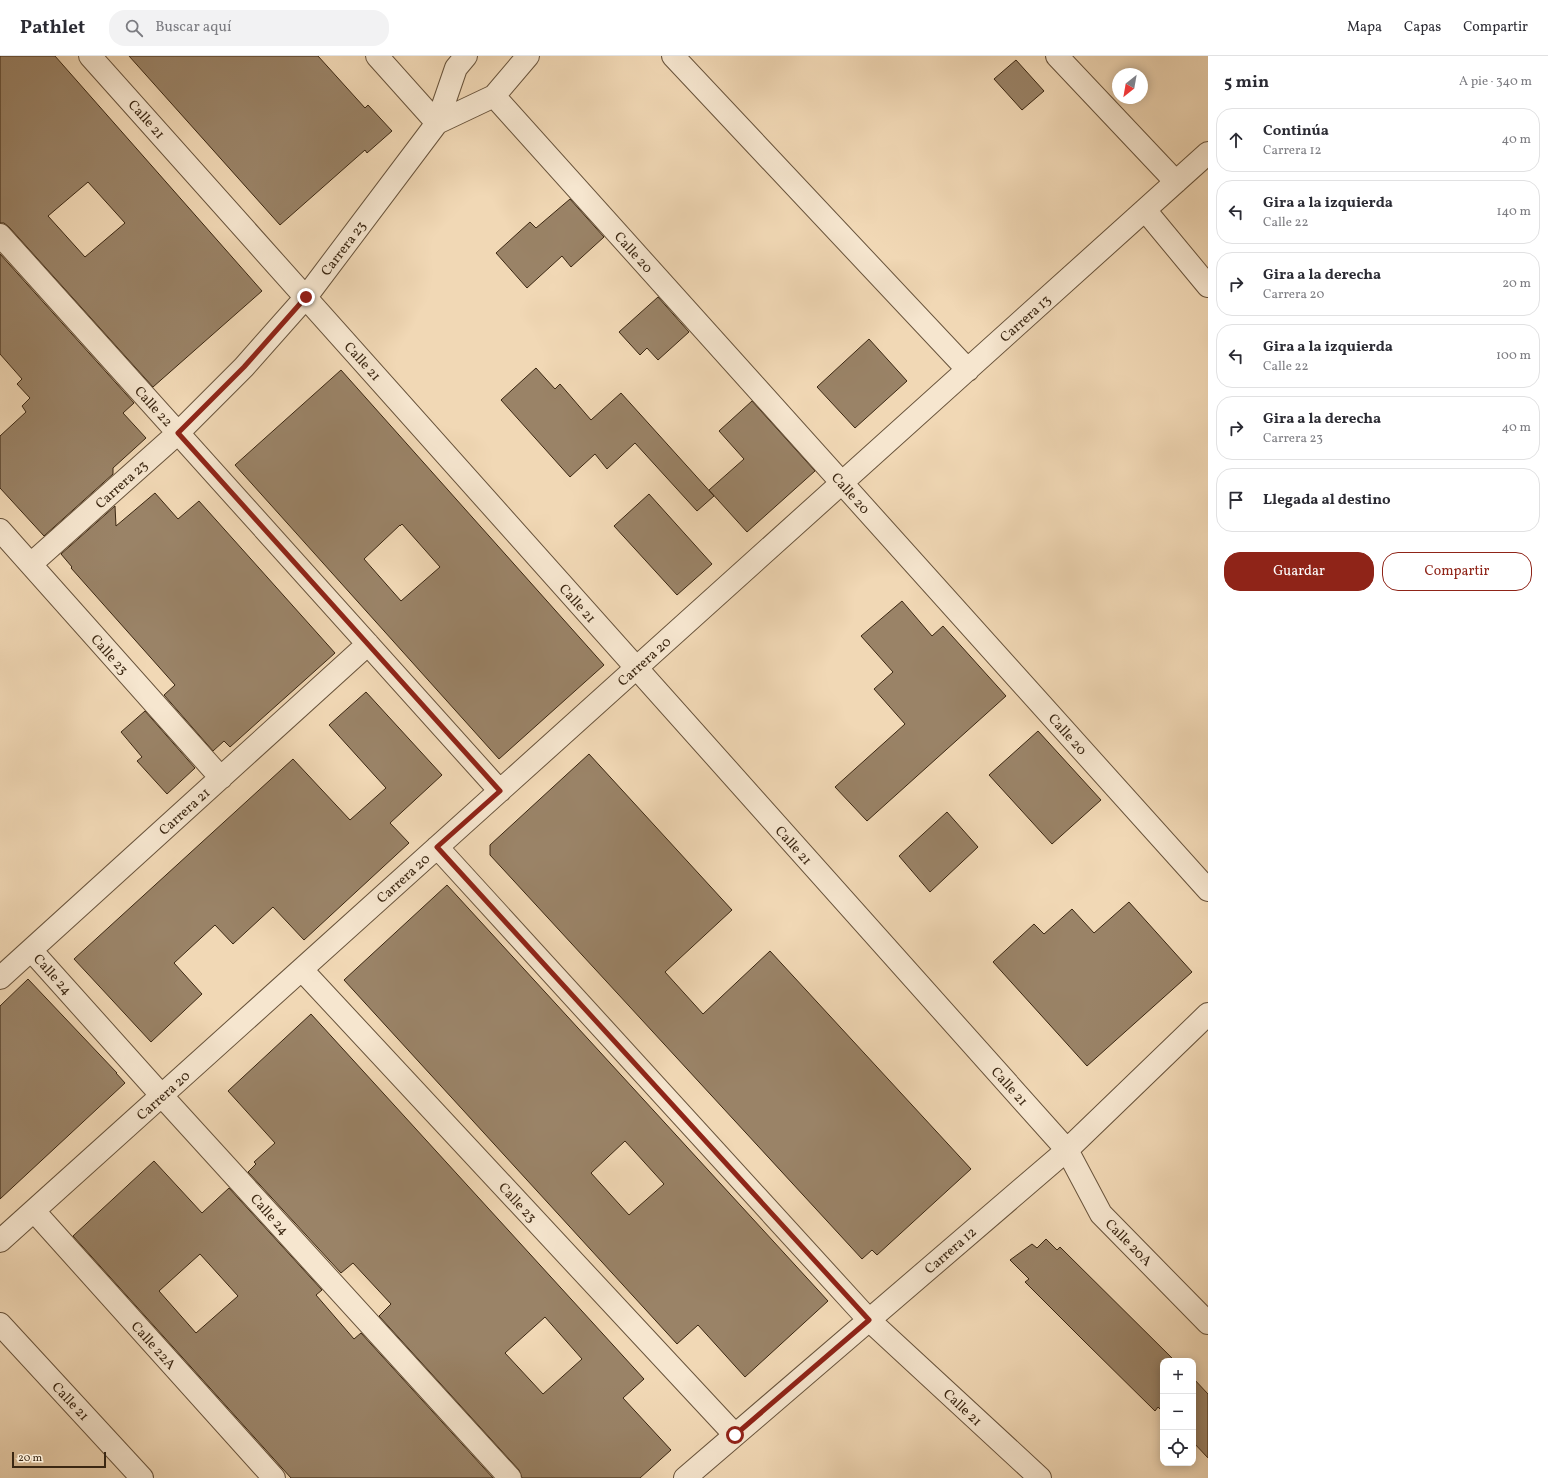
<!DOCTYPE html>
<html lang="es">
<head>
<meta charset="utf-8">
<style>
	body { margin:0; font-family:Vollkorn,serif; background:#f2f2f3; color:#2b2b33 }
	.controls { position:absolute; right:12px; bottom:12px; display:grid; overflow:hidden; border-radius:8px; box-shadow:0 2px 10px #0003 }
	.controls button { width:36px; height:36px; display:grid; place-items:center; padding:0; border:0; border-bottom:1px solid #e1e1e2; background:#fff; color:#2b2b33; font:20px sans-serif }
	.compass { position:absolute; left:1112px; top:12px; width:36px; height:36px; border-radius:50%; background:#fff; box-shadow:0 2px 10px #0003; rotate:211deg }
	.scale { position:absolute; left:12px; bottom:10px; width:94px; box-sizing:border-box; padding-left:4px; border:2px solid #3b2712; border-top:0; font-size:11px; line-height:14px; white-space:nowrap; color:#3b2712; -webkit-text-stroke:3px #f6e6cf; paint-order:stroke }
	.stop { position:absolute; width:12px; height:12px; margin:-9px; border:3px solid #8f2418; border-radius:50%; background:#fff }
	.stop.end { background:#8f2418; border-color:#fff; box-shadow:0 1px 4px #0008 }
	.list { margin:0; padding:0; list-style:none }
	h2 { display:flex; justify-content:space-between; align-items:center; height:52px; margin:0; padding:0 16px; font-size:17px }
	h2 small { font-size:13px; font-weight:400; color:#7c7c81 }
	.list li { display:grid; grid-template-columns:26px 1fr auto; gap:12px; align-items:center; box-sizing:border-box; height:64px; margin:0 8px 8px; padding:0 8px; border:1px solid #e1e1e2; border-radius:16px }
	.list b { display:block; font-size:15px; white-space:nowrap }
	.list p { margin:0; font-size:13px; white-space:nowrap; color:#7c7c81 }
	.list em { font-size:13px; font-style:normal; color:#7c7c81 }
	.actions { display:flex; gap:8px; padding:12px 16px }
	.actions a { flex:1; padding:9px 0; border:1px solid #8f2418; border-radius:16px; text-align:center; font-size:14px; color:#8f2418 }
	.actions .main { background:#8f2418; color:#fff }
	.icon { flex:none; width:22px; height:22px; fill:none; stroke:currentColor; stroke-width:2; stroke-linecap:round; stroke-linejoin:round }
	.map { position:relative; flex:none; width:1208px; height:1422px; overflow:hidden }
	header { display:flex; align-items:center; gap:24px; box-sizing:border-box; height:56px; padding:0 20px; background:#fff; border-bottom:1px solid #e1e1e2 }
	header strong { font-size:19px }
	nav { display:flex; gap:22px; margin-inline-start:auto; font-size:14px }
	.search { width:280px; height:36px; background:#f2f2f3; display:flex; align-items:center; gap:10px; box-sizing:border-box; padding:0 14px; border-radius:16px; color:#7c7c81; font-size:15px }
	main { display:flex }
	aside { flex:1; background:#fff }
	.map>svg:first-child { display:block }
</style>
</head>
<body>
<header>
<strong>Pathlet</strong>
<div class="search"><svg class="icon" aria-label="search" viewBox="0 0 24 24"><circle cx="10" cy="10" r="6"/><path d="M15 15l6 6"/></svg>Buscar aquí</div>
<nav><a>Mapa</a><a>Capas</a><a>Compartir</a></nav>
</header>
<main>
<div class="map">
<svg width="1208" height="1422" viewBox="0 0 1208 1422">
	<rect width="100%" height="100%" fill="#f1d8b5"/>
	<filter id="stains"><feTurbulence type="fractalNoise" baseFrequency=".005" numOctaves="4"/><feColorMatrix values="0 0 0 0 .2 0 0 0 0 .09 0 0 0 0 .02 0 0 0 .5 -.17"/></filter>
	<radialGradient id="worn" r=".72"><stop offset=".6" stop-color="#630" stop-opacity="0"/><stop offset="1" stop-color="#630" stop-opacity=".3"/></radialGradient>
	<path fill="#9a8367" stroke="#3b2712" fill-rule="evenodd" d="M0,0H55L262,235L153,331L9,171L4,167H0ZM88,126L125,167L85,201L48,160Z
		M129,0H318L365,52L368,49L392,75L367,97L365,94L280,169Z
		M1016,4L1044,35L1022,54L994,23Z
		M570,143L604,181L571,211L562,200L527,232L496,197L530,166L536,172Z
		M0,198L134,347L123,357L146,382L113,412V418L44,480L0,432V380L26,356L22,350L30,342L17,328L22,323L0,298Z
		M658,241L689,276L658,304L647,292L640,299L619,276Z
		M869,283L907,325L855,372L817,331Z
		M536,312L555,333L560,328L591,364L621,337L714,440L697,455L635,387L607,413L595,398L570,421L501,344Z
		M341,314L604,609L499,703L235,409ZM402,468L440,511L401,545L364,503L400,469V470Z
		M752,345L815,415L747,476L709,434L744,403L719,375Z
		M155,437L178,463L199,445L335,597L230,691L224,685L213,695L164,639L175,629L71,512L72,511L61,498L115,450L116,470Z
		M649,438L712,508L677,539L614,470Z
		M902,545L932,580L943,570L1006,640L867,765L835,731L905,668L874,633L893,616L861,580Z
		M366,636L442,719L390,767L409,787L304,884L273,851L233,888L215,869L174,907L202,938L151,986L74,903L293,703L350,764L386,732L329,669Z
		M145,655L195,712L167,738L137,705L142,701L121,676Z
		M1038,675L1101,744L1052,788L989,719Z
		M589,698L732,854L665,916L703,958L770,895L971,1113L877,1199L872,1194L862,1203L490,799V789Z
		M947,756L978,791L930,836L899,800Z
		M447,829L828,1245L745,1321L698,1269L677,1288L344,924ZM625,1085L664,1128L629,1159L591,1117Z
		M1129,846L1192,916L1087,1010L993,906L1034,868L1044,878L1072,853L1094,877Z
		M28,923L117,1017H116L125,1027L0,1143V950Z
		M311,958L644,1323L623,1342L671,1394L640,1422H522L519,1414L379,1260L391,1248L353,1207L341,1217L248,1116L256,1108L254,1106L275,1087L228,1035ZM545,1261L582,1303L543,1338L505,1297Z
		M154,1105L202,1157L229,1132L322,1234L316,1239L354,1283L361,1277L493,1422H291L73,1180ZM200,1198L238,1240L196,1277L159,1235Z
		M1046,1183L1057,1194L1060,1191L1175,1305H1163V1356L1158,1351L1155,1355L1082,1283L1025,1226L1029,1223L1010,1204L1032,1188L1037,1192Z
		M1193,1322L1208,1338V1402L1193,1386Z"/>
	<g fill="none" stroke-linecap="round" stroke-linejoin="round">
		<g stroke="#68533b" stroke-width="24">
			<path id="minor" d="M90,0L1067,1094L1101,1158L1208,1267
				M377,0L437,67
				M673,0L968,314
				M1057,0L1176,126
				M494,40L1208,834
				M437,67L494,40L528,0
				M1145,154L1208,230
				M0,179L500,735
				M0,474L221,722
				M31,508L178,377L244,311L306,241L437,67L456,12L466,0
				M437,791L869,1264L1040,1422
				M31,894L162,1040L510,1422
				M302,914L735,1379
				M0,922L368,588
				M34,1155L274,1422
				M0,1185L1208,97
				M0,1268L142,1422
				M685,1422L1067,1094L1208,958"/>
		</g>
		<use href="#minor" stroke="#f6e6cf" stroke-width="22"/>
	</g>
	<g fill="none" stroke-linecap="round" stroke-linejoin="round">
		<path stroke="#8f2418" stroke-width="5" d="M306,241L244,311L178,377L500,735L437,791L869,1264L735,1379"/>
	</g>
	<g text-anchor="middle" stroke-width="3.5" stroke-linejoin="round" paint-order="stroke">
		<g font-size="14" fill="#3b2712" stroke="#f6e6cf">
			<text transform="translate(147 63) rotate(48)" y="5">Calle 21</text>
			<text transform="translate(343 192) rotate(-53)" y="5">Carrera 23</text>
			<text transform="translate(634 196) rotate(48)" y="5">Calle 20</text>
			<text transform="translate(1025 262) rotate(-42)" y="5">Carrera 13</text>
			<text transform="translate(363 305) rotate(48)" y="5">Calle 21</text>
			<text transform="translate(154 350) rotate(48)" y="5">Calle 22</text>
			<text transform="translate(121 428) rotate(-42)" y="5">Carrera 23</text>
			<text transform="translate(851 437) rotate(48)" y="5">Calle 20</text>
			<text transform="translate(578 547) rotate(48)" y="5">Calle 21</text>
			<text transform="translate(110 598) rotate(48)" y="5">Calle 23</text>
			<text transform="translate(644 605) rotate(-42)" y="5">Carrera 20</text>
			<text transform="translate(1068 678) rotate(48)" y="5">Calle 20</text>
			<text transform="translate(184 755) rotate(-42)" y="5">Carrera 21</text>
			<text transform="translate(794 789) rotate(48)" y="5">Calle 21</text>
			<text transform="translate(403 822) rotate(-42)" y="5">Carrera 20</text>
			<text transform="translate(53 918) rotate(48)" y="5">Calle 24</text>
			<text transform="translate(1010 1030) rotate(48)" y="5">Calle 21</text>
			<text transform="translate(163 1039) rotate(-42)" y="5">Carrera 20</text>
			<text transform="translate(518 1146) rotate(47)" y="5">Calle 23</text>
			<text transform="translate(270 1158) rotate(48)" y="5">Calle 24</text>
			<text transform="translate(1129 1186) rotate(45)" y="5">Calle 20A</text>
			<text transform="translate(950 1194) rotate(-41)" y="5">Carrera 12</text>
			<text transform="translate(154 1289) rotate(48)" y="5">Calle 22A</text>
			<text transform="translate(71 1345) rotate(47)" y="5">Calle 21</text>
			<text transform="translate(963 1351) rotate(43)" y="5">Calle 21</text>
		</g>
	</g>
	<rect width="100%" height="100%" filter="url(#stains)"/>
	<rect width="100%" height="100%" fill="url(#worn)"/>
</svg>
<div class="controls">
<button>+</button>
<button>−</button>
<button><svg class="icon" aria-label="locate" viewBox="0 0 24 24"><circle cx="12" cy="12" r="6"/><path d="M12 2v4M12 18v4M2 12h4M18 12h4"/></svg></button>
</div>
<svg class="compass" viewBox="-18 -18 36 36"><path d="M0-13l5 13h-10z" fill="#e53935"/><path d="M0 13l5-13h-10z" fill="#7c7c81"/></svg>
<div class="scale">20 m</div>
<div class="stop" style="left:735px;top:1379px"></div>
<div class="stop end" style="left:306px;top:241px"></div>
</div>
<aside>
<h2>5 min<small>A pie · 340 m</small></h2>
<ul class="list">
<li><svg class="icon" aria-label="ahead" viewBox="0 0 24 24"><path d="M12 20V5M6 11l6-6 6 6"/></svg><div><b>Continúa</b><p>Carrera 12</p></div><em>40 m</em></li>
<li><svg class="icon" aria-label="left" viewBox="0 0 24 24"><path d="M17 20v-9H6M10 6l-5 5 5 5"/></svg><div><b>Gira a la izquierda</b><p>Calle 22</p></div><em>140 m</em></li>
<li><svg class="icon" aria-label="right" viewBox="0 0 24 24"><path d="M7 20v-9h11M14 6l5 5-5 5"/></svg><div><b>Gira a la derecha</b><p>Carrera 20</p></div><em>20 m</em></li>
<li><svg class="icon" aria-label="left" viewBox="0 0 24 24"><path d="M17 20v-9H6M10 6l-5 5 5 5"/></svg><div><b>Gira a la izquierda</b><p>Calle 22</p></div><em>100 m</em></li>
<li><svg class="icon" aria-label="right" viewBox="0 0 24 24"><path d="M7 20v-9h11M14 6l5 5-5 5"/></svg><div><b>Gira a la derecha</b><p>Carrera 23</p></div><em>40 m</em></li>
<li><svg class="icon" aria-label="arrive" viewBox="0 0 24 24"><path d="M6 21V4h12l-3 4 3 4H6"/></svg><div><b>Llegada al destino</b></div></li>
</ul>
<div class="actions"><a class="main">Guardar</a><a>Compartir</a></div>
</aside>
</main>
</body>
</html>
